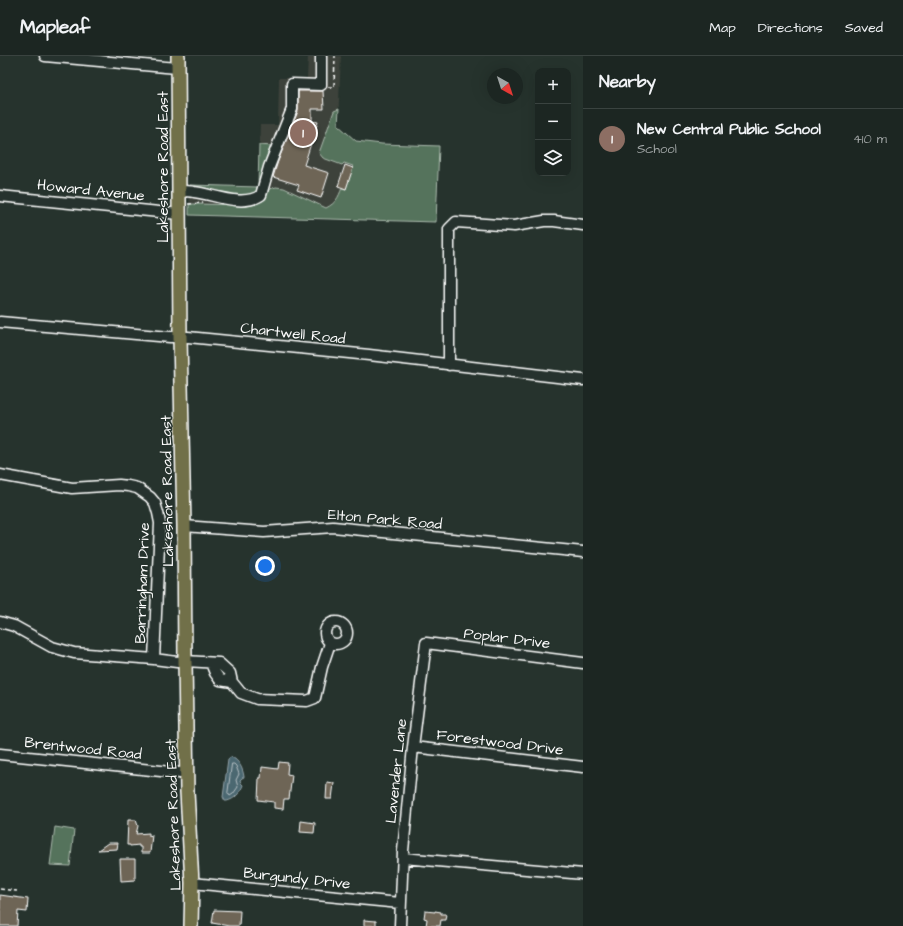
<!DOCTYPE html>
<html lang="en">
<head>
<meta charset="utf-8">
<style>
	body { margin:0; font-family:"Architects Daughter",sans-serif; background:#252e2a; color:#f1f3f6 }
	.controls { position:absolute; right:12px; top:12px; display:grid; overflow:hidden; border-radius:8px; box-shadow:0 4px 16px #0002 }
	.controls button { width:36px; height:36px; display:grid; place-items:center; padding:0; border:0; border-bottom:1px solid #3a4340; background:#1c2622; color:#f1f3f6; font:20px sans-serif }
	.compass { position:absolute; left:487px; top:12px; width:36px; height:36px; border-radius:50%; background:#1c2622; box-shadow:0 4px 16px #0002; rotate:141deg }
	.you { position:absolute; left:265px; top:510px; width:14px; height:14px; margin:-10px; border:3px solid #fff; border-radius:50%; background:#1a73e8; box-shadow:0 0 0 6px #1a73e833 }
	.badge { display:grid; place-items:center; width:26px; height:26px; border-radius:50%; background:#8c9099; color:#fff; font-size:13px; font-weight:700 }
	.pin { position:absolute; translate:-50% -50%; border:2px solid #fff; box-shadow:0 1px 4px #0006 }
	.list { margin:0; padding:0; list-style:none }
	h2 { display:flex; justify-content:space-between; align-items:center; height:52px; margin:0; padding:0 16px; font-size:17px }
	h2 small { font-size:13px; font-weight:400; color:#a0a5a5 }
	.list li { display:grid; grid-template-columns:26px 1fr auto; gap:12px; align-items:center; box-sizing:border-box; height:60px; padding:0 16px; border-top:1px solid #3a4340 }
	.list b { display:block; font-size:15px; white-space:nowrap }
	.list p { margin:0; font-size:13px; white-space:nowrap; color:#a0a5a5 }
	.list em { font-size:13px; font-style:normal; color:#a0a5a5 }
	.icon { flex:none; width:22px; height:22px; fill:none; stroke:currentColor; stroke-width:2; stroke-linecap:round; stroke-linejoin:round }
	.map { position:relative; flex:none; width:583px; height:870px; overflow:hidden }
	header { display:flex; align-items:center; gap:24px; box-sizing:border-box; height:56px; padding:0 20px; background:#1c2622; border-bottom:1px solid #3a4340 }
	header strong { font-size:19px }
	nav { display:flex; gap:22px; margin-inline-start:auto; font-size:14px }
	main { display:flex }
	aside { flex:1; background:#1c2622 }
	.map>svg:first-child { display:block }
</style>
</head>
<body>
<header>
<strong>Mapleaf</strong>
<nav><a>Map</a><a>Directions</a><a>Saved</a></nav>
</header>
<main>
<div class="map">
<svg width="583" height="870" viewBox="0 0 583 870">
	<rect width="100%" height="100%" fill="#26332d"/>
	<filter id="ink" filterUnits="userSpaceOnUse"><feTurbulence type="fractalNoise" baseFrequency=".025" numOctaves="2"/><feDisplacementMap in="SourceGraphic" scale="8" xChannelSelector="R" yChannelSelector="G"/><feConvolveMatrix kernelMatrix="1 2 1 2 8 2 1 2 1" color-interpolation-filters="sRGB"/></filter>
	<g filter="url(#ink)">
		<path fill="#3c423a" d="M308,0H341L338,68L356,85L382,88L439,90L436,166L189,159L190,129L258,131L260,69H278L279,22H307Z"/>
		<path fill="#55735b" stroke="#aab9ad" d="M339,53L338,69L356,85L382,88L439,90L436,166L189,159V148H195L252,149C264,146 265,144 270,133L276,131L284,132L326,152C336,147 338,142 342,132L346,133L353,110L344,107L342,109L323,102L319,97L334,55Z
			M259,89L272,90L261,130L253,140L225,139L193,131L190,129L258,131Z
			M55,771L74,774L70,810L50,809Z"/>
		<path fill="#4c6771" stroke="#94a4aa" d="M231,701C239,704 243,713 244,721L242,722L240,724L241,727L243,729C240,737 235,743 227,745H225L223,741L228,704L229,702Z"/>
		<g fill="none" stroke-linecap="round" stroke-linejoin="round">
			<path stroke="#b7c2c6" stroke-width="1" d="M232,708H234L236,710L239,718L236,724L238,731L233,738L230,740L228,737Z"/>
		</g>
		<path fill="#6e6557" stroke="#fff" d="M298,35H323L324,53H312V65L318,66L304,109L329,117L321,142L297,134L299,129L273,121L278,105L298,55Z
			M345,109L353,112L346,133L338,130Z
			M279,706L288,707L287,718L292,719L289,743H284L283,753L274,752V746L258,744L259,722H261L262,711L278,713Z
			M327,726L334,727L332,743H326Z
			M128,764H136L138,770L136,778L149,777V780L152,779L150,797H141V791H139V789L130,790V789H127Z
			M301,765L315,767L314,777L300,776Z
			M108,787H118L117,793L98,794Z
			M120,803H135V824L121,825Z
			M0,839L28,843L27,856L18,855L17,870H0Z
			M214,854L240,855L239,870H229L212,867Z
			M425,855L435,856V855L441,856V858H446L445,864H441L440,870H426L427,863L424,862Z
			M364,864L376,865V870H364Z"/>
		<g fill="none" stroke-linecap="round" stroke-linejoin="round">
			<g stroke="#fff" stroke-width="13">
				<path id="minor" d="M45,0L165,11L178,12
					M178,135C184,135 189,135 194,136C214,138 242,152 261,139L269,111L292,53V28L321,29V0
					M0,140L179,158
					M0,266L170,281H188L369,299L583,324
					M449,309V173L456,166L514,170L544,165H554L583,169
					M0,419L72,432L119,429L128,430L137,432L150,441L155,447L158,457L160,467L154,603
					M184,470L264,476L333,471L583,496
					M325 577a11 11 0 1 1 22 0a11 11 0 1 1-22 0Z
					M0,566L14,570L52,591L74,597L154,603L177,606L185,605L219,607L230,617L232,626L241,637L257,643L307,645L315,642L322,611L330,587
					M211,607L215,617L220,624L232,626
					M413,691L583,711
					M0,698L180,717L187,715
					M403,802L583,818
					M192,827L400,847
					M400,870L403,795L413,691L426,587L583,607"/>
			</g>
			<g stroke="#fff" stroke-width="16">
				<path id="major" d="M178,0L180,281L184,470L185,605L187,736L192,827L191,870"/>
			</g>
			<path stroke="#fff" stroke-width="1.5" stroke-dasharray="4 3" stroke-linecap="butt" d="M328,31H334L335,0
				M188,148L203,147
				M0,833L17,835"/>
			<use href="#minor" stroke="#26332d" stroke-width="10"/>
			<use href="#major" stroke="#716f4a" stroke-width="13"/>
		</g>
	</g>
	<g text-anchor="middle" stroke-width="3" stroke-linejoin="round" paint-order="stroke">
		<g font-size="15" fill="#fff" stroke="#26332d">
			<text transform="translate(163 111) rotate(-90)" y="5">Lakeshore Road East</text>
			<text transform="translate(91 134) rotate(6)" y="5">Howard Avenue</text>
			<text transform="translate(293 277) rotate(6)" y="5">Chartwell Road</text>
			<text transform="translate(167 435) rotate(-91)" y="5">Lakeshore Road East</text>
			<text transform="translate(385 463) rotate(5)" y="5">Elton Park Road</text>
			<text transform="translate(142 527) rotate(-88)" y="5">Barringham Drive</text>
			<text transform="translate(507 582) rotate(7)" y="5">Poplar Drive</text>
			<text transform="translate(500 686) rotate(7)" y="5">Forestwood Drive</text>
			<text transform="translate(83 692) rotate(6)" y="5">Brentwood Road</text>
			<text transform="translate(396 715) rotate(-84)" y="5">Lavender Lane</text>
			<text transform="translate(173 759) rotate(-92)" y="5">Lakeshore Road East</text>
			<text transform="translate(297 822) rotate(6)" y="5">Burgundy Drive</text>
		</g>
	</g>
</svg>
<div class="controls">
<button>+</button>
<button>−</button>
<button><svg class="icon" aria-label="layers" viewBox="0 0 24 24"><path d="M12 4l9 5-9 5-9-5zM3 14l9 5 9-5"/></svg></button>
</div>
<svg class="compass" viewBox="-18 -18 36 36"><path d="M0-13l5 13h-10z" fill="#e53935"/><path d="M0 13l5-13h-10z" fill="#a0a5a5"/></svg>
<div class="you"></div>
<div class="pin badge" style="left:303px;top:77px;background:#8d6e63">1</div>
</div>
<aside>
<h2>Nearby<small></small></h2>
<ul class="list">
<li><span class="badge" style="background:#8d6e63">1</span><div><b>New Central Public School</b><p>School</p></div><em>410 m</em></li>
</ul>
</aside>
</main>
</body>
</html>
